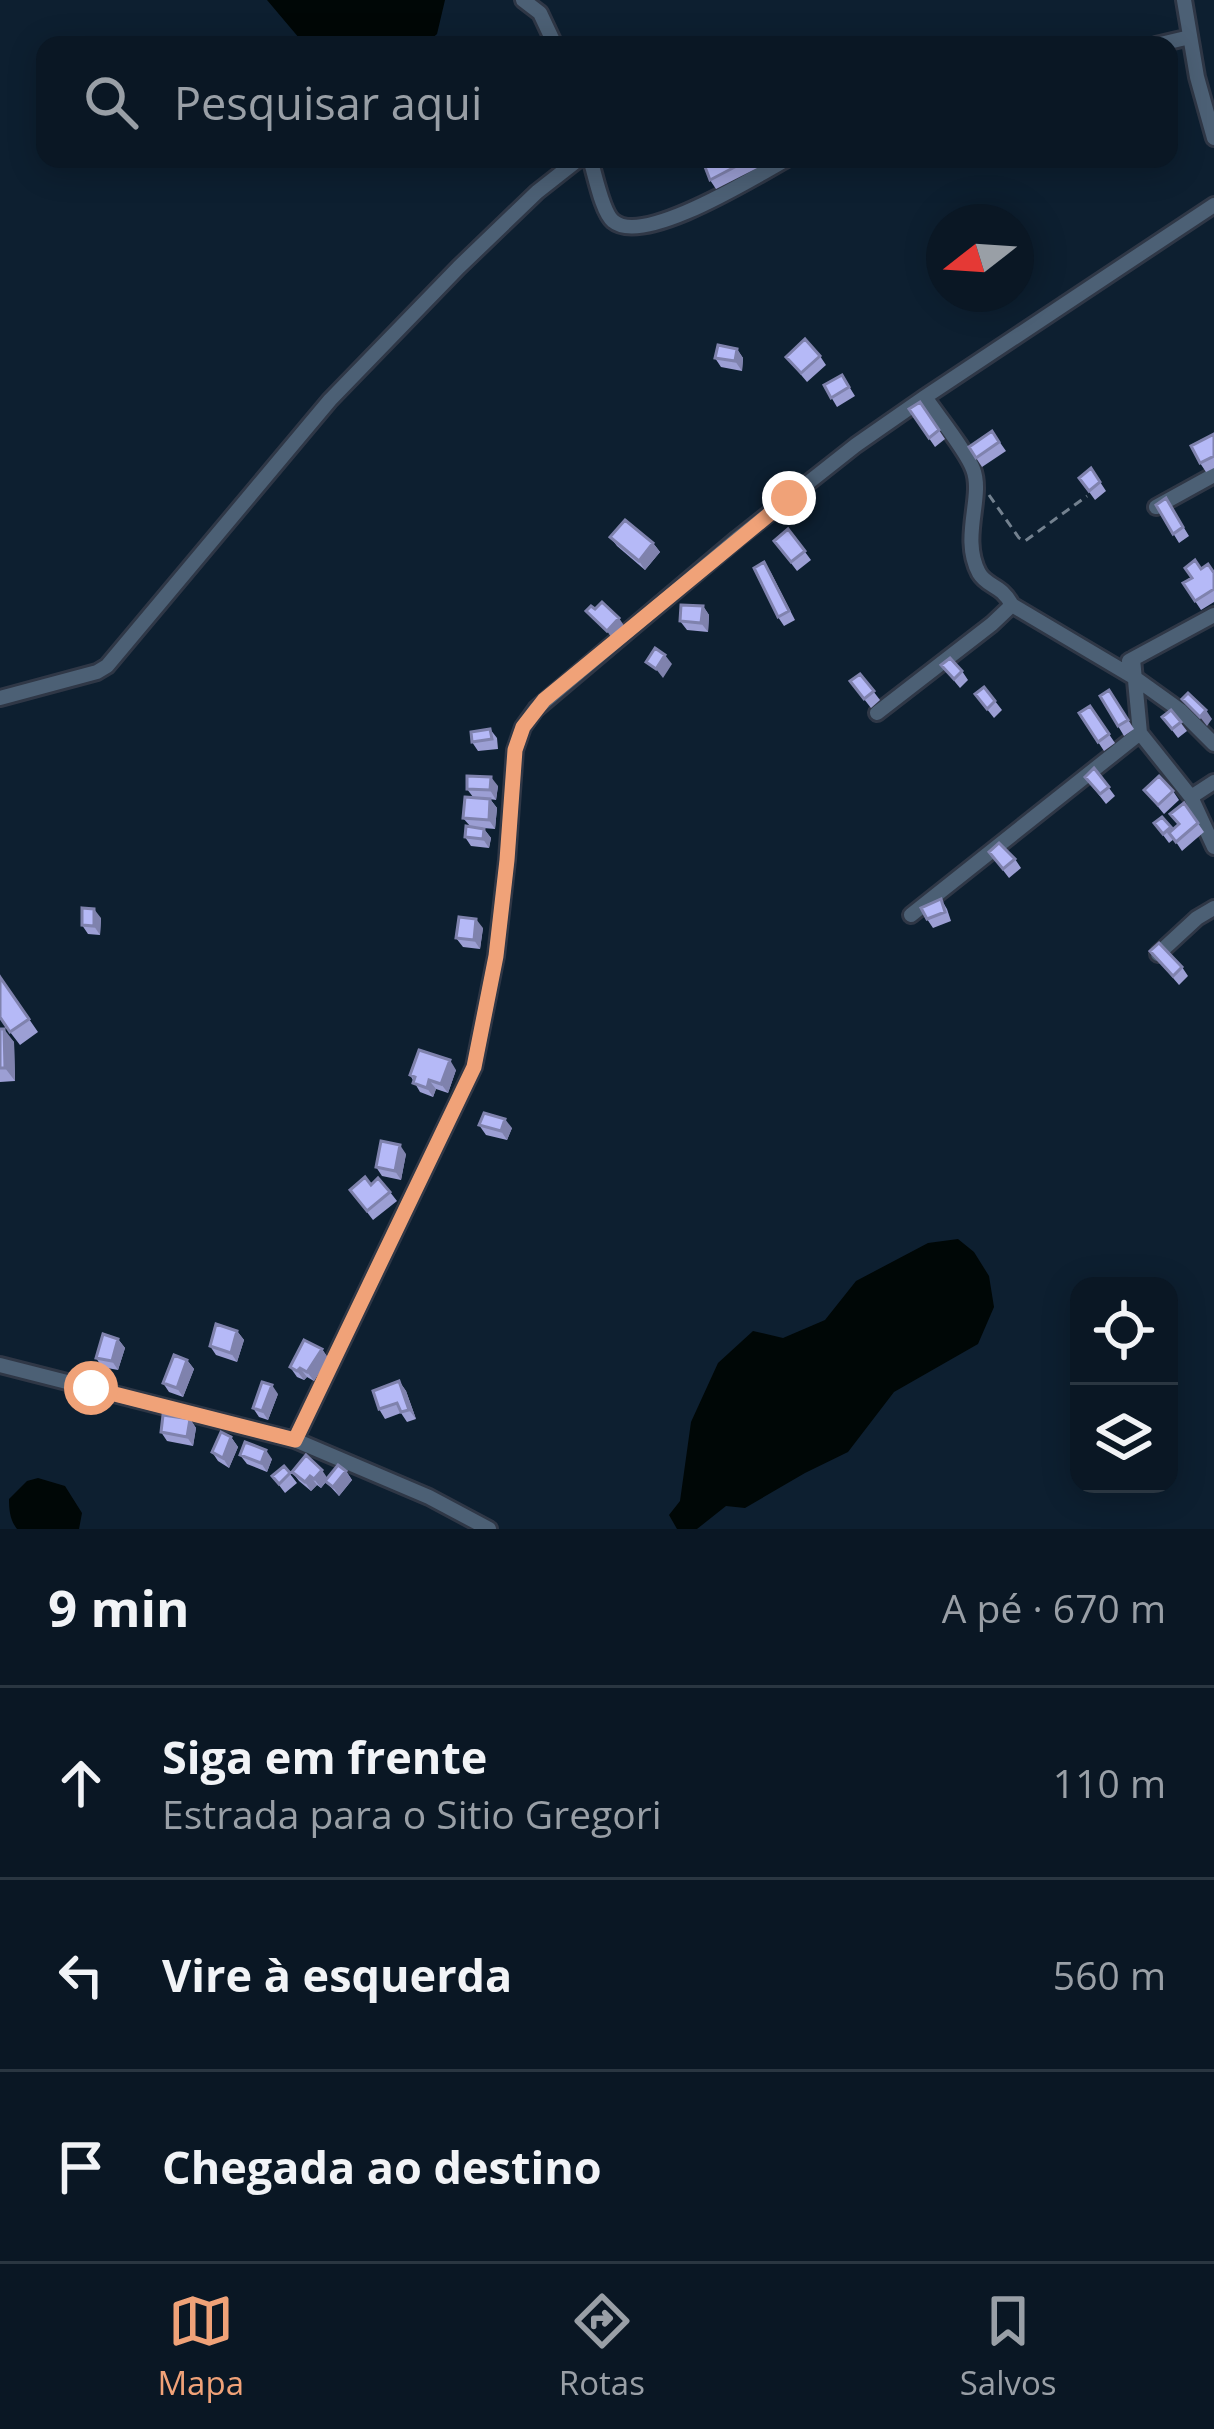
<!DOCTYPE html>
<html lang="pt">
<head>
<meta charset="utf-8">
<style>
	body { margin:0; font-family:"Open Sans",sans-serif; background:#13202c; color:#f1f3f6 }
	.controls { position:absolute; right:36px; bottom:36px; display:grid; overflow:hidden; border-radius:24px; box-shadow:0 6px 30px #0003 }
	.controls button { width:108px; height:108px; display:grid; place-items:center; padding:0; border:0; border-bottom:3px solid #2a3641; background:#0a1724; color:#f1f3f6; font:60px sans-serif }
	.compass { position:absolute; left:926px; top:204px; width:108px; height:108px; border-radius:50%; background:#0a1724; box-shadow:0 6px 30px #0003; rotate:253deg }
	.stop { position:absolute; width:36px; height:36px; margin:-27px; border:9px solid #f0a278; border-radius:50%; background:#fff }
	.stop.end { background:#f0a278; border-color:#fff; box-shadow:0 3px 12px #0008 }
	.list { margin:0; padding:0; list-style:none }
	h2 { display:flex; justify-content:space-between; align-items:center; height:156px; margin:0; padding:0 48px; font-size:51px }
	h2 small { font-size:39px; font-weight:400; color:#999fa6 }
	.list li { display:grid; grid-template-columns:78px 1fr auto; gap:36px; align-items:center; box-sizing:border-box; height:192px; padding:0 48px; border-top:3px solid #2a3641 }
	.list b { display:block; font-size:45px; white-space:nowrap }
	.list p { margin:0; font-size:39px; white-space:nowrap; color:#999fa6 }
	.list em { font-size:39px; font-style:normal; color:#999fa6 }
	.icon { flex:none; width:66px; height:66px; fill:none; stroke:currentColor; stroke-width:2; stroke-linecap:round; stroke-linejoin:round }
	.map { position:relative; flex:none; width:1214px; height:1529px; overflow:hidden }
	.search { position:absolute; background:#0a1724; box-shadow:0 6px 30px #0003; left:36px; right:36px; top:36px; height:132px; display:flex; align-items:center; gap:30px; box-sizing:border-box; padding:0 42px; border-radius:24px; color:#999fa6; font-size:45px }
	.sheet { height:732px; background:#0a1724 }
	nav { display:flex; justify-content:space-around; align-items:center; box-sizing:border-box; height:168px; border-top:3px solid #2a3641; background:#0a1724; font-size:33px; color:#999fa6 }
	nav a { display:grid; justify-items:center; gap:6px }
	nav .on { color:#f0a278 }
	.map>svg:first-child { display:block }
</style>
</head>
<body>
<div class="map">
<svg width="1214" height="1529" viewBox="0 0 1214 1529">
	<rect width="100%" height="100%" fill="#0d1f30"/>
	<path fill="#000706" d="M267,0H445L437,34L424,45H305Z
		M958,1239L974,1252L989,1276L994,1307L978,1344L894,1392L848,1452L805,1473L745,1508L726,1506L697,1529H677L669,1515L680,1501L691,1422L718,1363L753,1331L783,1338L825,1320L856,1281L928,1243Z
		M38,1478L65,1486L82,1513L79,1529H17C10,1520 9,1510 9,1499L27,1481Z"/>
	<g fill="none" stroke-linecap="round" stroke-linejoin="round">
		<g stroke="#2f3746" stroke-width="20">
			<path id="minor" d="M523,0L540,13L555,45
				M1184,0L1197,77L1214,138
				M1156,45L1190,37
				M590,159C595,174 602,212 613,221C643,247 756,176 787,159
				M925,397C937,415 966,450 973,469C984,497 960,537 979,573C987,587 1001,584 1012,605
				M1156,507L1214,475
				M1129,661L1214,615
				M0,698L97,672L107,666L330,400L459,267L537,192L579,159
				M877,713L992,624L1012,605L1135,678L1181,711L1214,744
				M1140,733L1191,797L1214,847
				M1191,797L1214,782
				M911,915L1140,733L1133,659
				M1158,954L1197,918L1214,908
				M0,1365L295,1440L429,1497L489,1529
				M295,1440L474,1067L496,956L507,860L515,750L523,727L536,709L737,539L856,445L925,397L1214,205"/>
		</g>
		<path stroke="#73818f" stroke-width="3" stroke-dasharray="9 6" stroke-linecap="butt" d="M989,495L1019,538L1025,541L1087,496"/>
		<use href="#minor" stroke="#4c6075" stroke-width="14"/>
	</g>
	<path fill="#9c9fd4" d="M702,159H765L767,163L716,189L710,180Z
		M737,349L743,358L742,371L721,367L715,358Z
		M820,356L826,365L807,382L786,357Z
		M842,375L855,396L837,407L824,385Z
		M920,402L945,439L935,447L909,409Z
		M992,431L1006,451L982,467L969,447Z
		M1214,434V468L1206,472L1200,463Z
		M1091,468L1106,491L1095,500L1079,478Z
		M1166,498L1189,536L1179,543L1156,505Z
		M788,529L811,560L797,571L774,541Z
		M610,537L653,543L660,552L645,570L617,546Z
		M1201,569L1214,572V602L1201,610L1183,583Z
		M770,571L795,620L784,626L778,617Z
		M703,606L709,615L708,632L687,630L680,621Z
		M941,665L962,671L968,680L960,688Z
		M860,674L880,700L871,708L850,681Z
		M1109,690L1134,729L1124,736L1100,696Z
		M975,694L995,701L1002,710L994,718Z
		M1090,706L1115,743L1104,751L1079,713Z
		M1171,710L1187,731L1178,738L1162,717Z
		M490,729L497,738L498,749L478,751L472,742Z
		M1094,768L1115,796L1106,804L1085,777Z
		M498,786L496,800L490,799L497,808L495,829L472,827L484,829L491,838L489,848L471,846L465,837L470,826L463,818L473,797L467,789Z
		M1144,790L1173,791L1179,800L1164,814Z
		M1184,803L1204,832L1182,851L1174,839L1169,843L1154,823L1162,817L1172,830L1178,825Z
		M989,852L1015,859L1021,868L1009,878Z
		M941,899L947,909L951,921L933,928L927,919Z
		M101,918L100,935L88,934L82,925Z
		M483,928L480,949L463,947L456,938Z
		M1150,951L1182,967L1188,976L1179,985Z
		M0,977L38,1032L20,1045L10,1032Z
		M0,1029L14,1042L15,1081L0,1082Z
		M456,1070L448,1093L436,1089L433,1097L420,1092L410,1075Z
		M479,1125L512,1128L507,1140L486,1135Z
		M406,1154L401,1180L382,1176L376,1167Z
		M350,1190L390,1192L397,1201L373,1220Z
		M237,1331L244,1340L237,1362L216,1355L210,1346Z
		M118,1339L125,1348L118,1370L102,1367L96,1358Z
		M322,1349L328,1358L314,1381L307,1377L304,1380L297,1377L290,1367Z
		M187,1360L194,1369L183,1397L169,1392L163,1383Z
		M399,1381L406,1391L416,1419L407,1422L401,1413L385,1419L379,1409Z
		M278,1394L268,1420L259,1417L253,1408Z
		M190,1419L196,1428L193,1446L167,1441L161,1432Z
		M231,1437L238,1447L229,1468L218,1461L212,1452Z
		M240,1455L272,1459L267,1472L247,1464Z
		M284,1466L297,1483L285,1493L272,1476Z
		M346,1471L352,1480L339,1496L326,1482L321,1488L317,1485L311,1491L299,1481L292,1472L328,1478Z"/>
	<path fill="#7f82ad" d="M737,349L743,358L742,371L735,361Z
		M653,543L660,552L645,570L639,561Z
		M703,606L709,615L708,632L701,623Z
		M619,618L625,627L613,640L607,631Z
		M665,655L672,664L663,678L656,669Z
		M1206,710L1212,719L1207,726L1200,717Z
		M491,777L498,786L496,800L490,790Z
		M490,799L497,808L495,829L489,820Z
		M484,829L491,838L489,848L483,839Z
		M94,909L101,918L100,935L94,926Z
		M476,919L483,928L480,949L474,940Z
		M4,1029L14,1042L15,1081L5,1068Z
		M450,1060L456,1070L448,1093L441,1084Z
		M429,1080L436,1089L433,1097L427,1088Z
		M505,1119L512,1128L507,1140L501,1131Z
		M400,1145L406,1154L401,1180L395,1171Z
		M237,1331L244,1340L237,1362L231,1353Z
		M118,1339L125,1348L118,1370L112,1361Z
		M322,1349L328,1358L314,1381L307,1372Z
		M187,1360L194,1369L183,1397L177,1388Z
		M300,1368L307,1377L304,1380L297,1371Z
		M399,1381L406,1391L416,1419L409,1410Z
		M272,1385L278,1394L268,1420L262,1411Z
		M190,1419L196,1428L193,1446L187,1437Z
		M231,1437L238,1447L229,1468L223,1458Z
		M266,1450L272,1459L267,1472L261,1463Z
		M322,1470L328,1479L321,1488L314,1479Z
		M346,1471L352,1480L339,1496L333,1487Z
		M310,1476L317,1485L311,1491L305,1482Z"/>
	<path fill="#b5b9f7" stroke="#7f82ad" stroke-width="3" d="M702,159H750L710,180Z
		M805,339L820,356L801,373L786,357Z
		M718,345L737,349L735,361L715,358Z
		M842,375L849,387L831,398L824,385Z
		M920,402L939,430L929,438L909,409Z
		M992,431L999,442L976,458L969,447Z
		M1214,434V456L1200,463L1191,446Z
		M1091,468L1100,482L1089,491L1079,478Z
		M1166,498L1183,527L1173,534L1156,505Z
		M625,520L653,543L639,561L610,537Z
		M788,529L805,551L791,562L774,541Z
		M1195,560L1201,569L1208,564L1214,573V589L1195,601L1183,583L1192,578L1185,568Z
		M764,562L789,611L778,617L754,568Z
		M602,602L619,618L607,631L586,611L591,606L595,609Z
		M681,605L703,606L701,623L680,621Z
		M655,648L665,655L656,669L646,662Z
		M950,658L962,671L954,679L941,665Z
		M860,674L874,691L864,699L850,681Z
		M984,687L995,701L987,709L975,694Z
		M1109,690L1128,720L1118,726L1100,696Z
		M1188,693L1206,710L1200,717L1182,699Z
		M1090,706L1109,734L1098,742L1079,713Z
		M1171,710L1181,722L1172,729L1162,717Z
		M490,729L492,739L472,742L471,732Z
		M1094,768L1109,787L1100,794L1085,777Z
		M467,776L491,777L490,790L467,789Z
		M1159,776L1173,791L1158,805L1144,790Z
		M465,797L490,799L489,820L463,818Z
		M1184,803L1198,823L1176,842L1169,833L1179,824L1170,814Z
		M1162,817L1171,827L1163,834L1154,823Z
		M466,826L484,829L483,839L465,837Z
		M999,843L1015,859L1003,869L989,852Z
		M941,899L945,912L927,919L921,908Z
		M82,908L94,909V926L82,925Z
		M459,917L476,919L474,940L456,938Z
		M1159,943L1182,967L1173,976L1150,951Z
		M0,977L29,1019L10,1032L0,1017Z
		M0,1029H4L5,1068H0Z
		M419,1050L450,1060L441,1084L429,1080L427,1088L413,1083L415,1077L410,1075Z
		M484,1113L505,1119L501,1131L479,1125Z
		M381,1141L400,1145L395,1171L376,1167Z
		M365,1177L371,1185L378,1178L390,1192L367,1211L350,1190Z
		M216,1324L237,1331L231,1353L210,1346Z
		M103,1334L118,1339L112,1361L96,1358Z
		M304,1340L322,1349L307,1372L300,1368L297,1371L290,1367Z
		M174,1355L187,1360L177,1388L163,1383Z
		M399,1381L409,1410L401,1412L397,1403L379,1409L373,1391Z
		M262,1382L272,1385L262,1411L253,1408Z
		M163,1415L190,1419L187,1437L161,1432Z
		M221,1432L231,1437L223,1458L212,1452Z
		M245,1442L266,1450L261,1463L240,1455Z
		M306,1455L322,1470L314,1479L310,1476L305,1482L292,1472Z
		M338,1465L346,1471L333,1487L325,1481Z
		M284,1466L290,1473L279,1484L272,1476Z"/>
	<g fill="none" stroke-linecap="round" stroke-linejoin="round">
		<path stroke="#f0a278" stroke-width="15" d="M91,1388L295,1440L474,1067L496,956L507,860L515,750L523,727L544,700L789,498"/>
	</g>
</svg>
<div class="controls">
<button><svg class="icon" aria-label="locate" viewBox="0 0 24 24"><circle cx="12" cy="12" r="6"/><path d="M12 2v4M12 18v4M2 12h4M18 12h4"/></svg></button>
<button><svg class="icon" aria-label="layers" viewBox="0 0 24 24"><path d="M12 4l9 5-9 5-9-5zM3 14l9 5 9-5"/></svg></button>
</div>
<svg class="compass" viewBox="-18 -18 36 36"><path d="M0-13l5 13h-10z" fill="#e53935"/><path d="M0 13l5-13h-10z" fill="#999fa6"/></svg>
<div class="stop" style="left:91px;top:1388px"></div>
<div class="stop end" style="left:789px;top:498px"></div>
<div class="search"><svg class="icon" aria-label="search" viewBox="0 0 24 24"><circle cx="10" cy="10" r="6"/><path d="M15 15l6 6"/></svg>Pesquisar aqui</div>
</div>
<section class="sheet">
<h2>9 min<small>A pé · 670 m</small></h2>
<ul class="list">
<li><svg class="icon" aria-label="ahead" viewBox="0 0 24 24"><path d="M12 20V5M6 11l6-6 6 6"/></svg><div><b>Siga em frente</b><p>Estrada para o Sitio Gregori</p></div><em>110 m</em></li>
<li><svg class="icon" aria-label="left" viewBox="0 0 24 24"><path d="M17 20v-9H6M10 6l-5 5 5 5"/></svg><div><b>Vire à esquerda</b></div><em>560 m</em></li>
<li><svg class="icon" aria-label="arrive" viewBox="0 0 24 24"><path d="M6 21V4h12l-3 4 3 4H6"/></svg><div><b>Chegada ao destino</b></div></li>
</ul>
</section>
<nav>
<a class="on"><svg class="icon" aria-label="map" viewBox="0 0 24 24"><path d="M3 6l6-2 6 2 6-2v14l-6 2-6-2-6 2zM9 4v14M15 6v14"/></svg>Mapa</a>
<a><svg class="icon" aria-label="directions" viewBox="0 0 24 24"><path d="M12 3l9 9-9 9-9-9zM9 14v-3h6M13 9l2 2-2 2"/></svg>Rotas</a>
<a><svg class="icon" aria-label="saved" viewBox="0 0 24 24"><path d="M7 4h10v16l-5-4-5 4z"/></svg>Salvos</a>
</nav>
</body>
</html>
